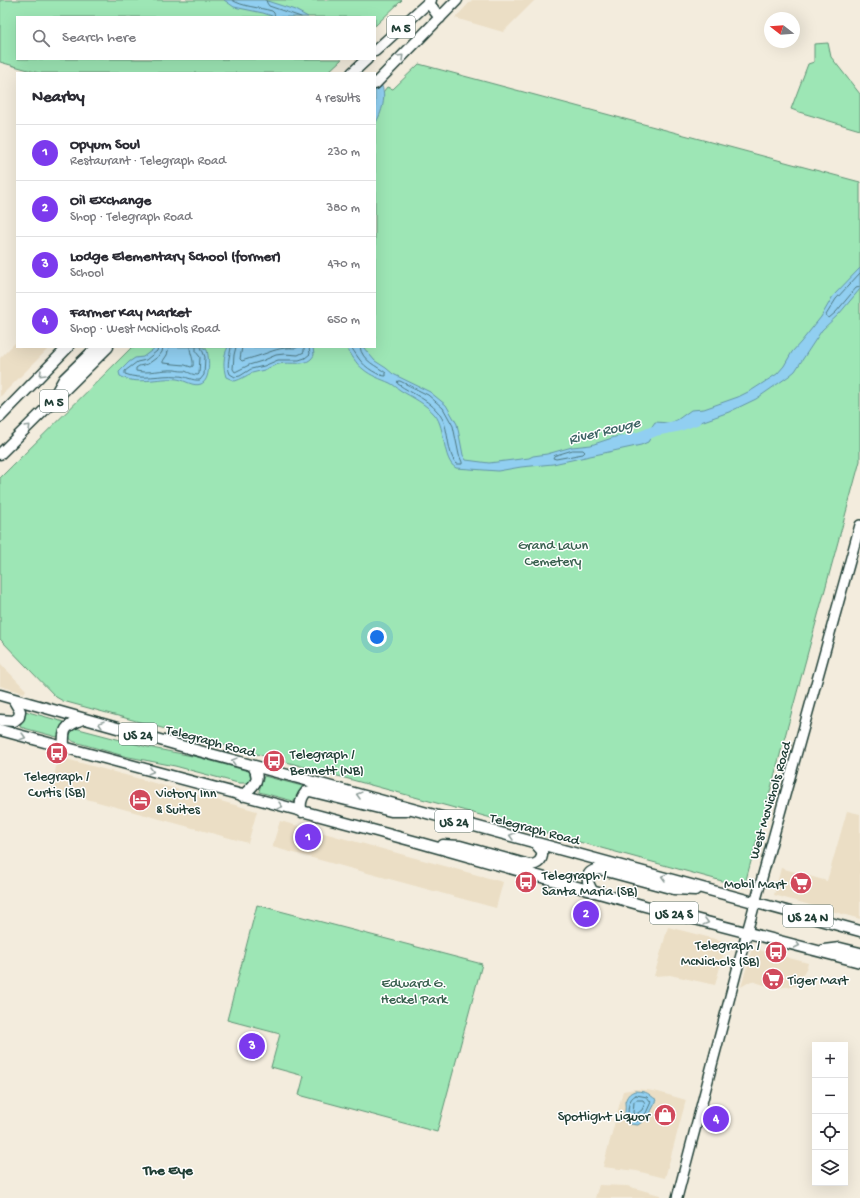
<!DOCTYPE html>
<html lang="en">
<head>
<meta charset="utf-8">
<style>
	body { margin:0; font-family:"Gochi Hand",sans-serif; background:#f7f7f7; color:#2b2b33 }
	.controls { position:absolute; right:12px; bottom:12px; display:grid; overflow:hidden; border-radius:0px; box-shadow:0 4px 16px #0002 }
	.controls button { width:36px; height:36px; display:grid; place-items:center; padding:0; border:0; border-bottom:1px solid #e1e1e2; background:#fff; color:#2b2b33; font:20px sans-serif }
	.compass { position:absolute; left:764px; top:12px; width:36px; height:36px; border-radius:50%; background:#fff; box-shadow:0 4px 16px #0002; rotate:287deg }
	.you { position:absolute; left:377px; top:637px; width:14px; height:14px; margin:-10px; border:3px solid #fff; border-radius:50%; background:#1a73e8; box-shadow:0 0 0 6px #1a73e833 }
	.badge { display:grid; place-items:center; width:26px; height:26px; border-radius:50%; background:#7c3aed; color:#fff; font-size:13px; font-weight:700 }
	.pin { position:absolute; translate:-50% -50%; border:2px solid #fff; box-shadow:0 1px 4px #0006 }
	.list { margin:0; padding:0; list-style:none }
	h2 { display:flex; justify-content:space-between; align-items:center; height:52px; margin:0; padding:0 16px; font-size:17px }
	h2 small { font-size:13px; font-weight:400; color:#7c7c81 }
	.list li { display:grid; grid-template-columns:26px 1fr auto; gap:12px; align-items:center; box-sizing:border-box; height:56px; padding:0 16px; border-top:1px solid #e1e1e2 }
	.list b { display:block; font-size:15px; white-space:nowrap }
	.list p { margin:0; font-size:13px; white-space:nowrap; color:#7c7c81 }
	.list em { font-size:13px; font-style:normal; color:#7c7c81 }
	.icon { flex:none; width:22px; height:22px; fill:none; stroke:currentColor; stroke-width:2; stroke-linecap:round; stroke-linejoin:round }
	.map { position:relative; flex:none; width:860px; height:1198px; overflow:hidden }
	.search { position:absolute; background:#fff; box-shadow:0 4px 16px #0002; left:16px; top:16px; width:360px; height:44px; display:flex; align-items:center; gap:10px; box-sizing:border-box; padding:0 14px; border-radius:0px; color:#7c7c81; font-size:15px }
	.panel { position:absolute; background:#fff; box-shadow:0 4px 16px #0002; left:16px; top:72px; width:360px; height:276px; border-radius:0px }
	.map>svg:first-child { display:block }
</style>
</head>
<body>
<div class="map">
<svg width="860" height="1198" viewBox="0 0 860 1198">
	<rect width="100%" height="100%" fill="#f3ecdd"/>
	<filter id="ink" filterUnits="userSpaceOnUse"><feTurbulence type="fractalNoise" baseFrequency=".025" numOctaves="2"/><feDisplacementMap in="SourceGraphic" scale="8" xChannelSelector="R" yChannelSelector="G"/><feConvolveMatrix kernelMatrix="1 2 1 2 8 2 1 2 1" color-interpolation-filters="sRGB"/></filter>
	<g filter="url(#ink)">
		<path fill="#ebdec5" d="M472,0H535L503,32L455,18Z
			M17,341V347H50L0,397V358Z
			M0,663L26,690L24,693L0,686Z
			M59,757L257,811L248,843L50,789Z
			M847,811L860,814V919L774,895L781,868L827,881Z
			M280,821L503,882L496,908L272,847Z
			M668,927L727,942L715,985L670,975L654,976Z
			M752,948L808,963L807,967L796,986L775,988L751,981L741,987Z
			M635,1089L647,1090L658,1092L686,1100L665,1178L637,1171L603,1167L623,1091Z
			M599,1185L627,1186L660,1195V1198H595Z"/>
		<path fill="#9de6b5" stroke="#5e9274" d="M0,0H402L375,26V17H17V59H342L327,73H39L0,62Z
			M828,43L831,57L860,94V130L799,112L791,109L808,64L814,62V44Z
			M419,64L860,182V461L744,887L63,701L56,697L0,639V478L132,347H375V102L387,87L393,89Z
			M25,711L64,722V723C60,727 59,731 59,736L57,737L20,727Z
			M75,728L147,747L197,757L248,771L252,774L253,779L249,783H238L175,766L124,756L75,742C68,740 67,731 75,728Z
			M264,776L302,786V788L298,794L297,802L259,792C259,789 263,781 264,776Z
			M257,905L482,964L437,1132L299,1095L304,1076L271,1067L280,1034L227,1020Z"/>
		<path fill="#91cff1" stroke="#6395a5" d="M224,0H264L295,10L308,17H275L263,13L234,7Z
			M375,77C377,79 379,82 381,84C387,96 382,113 375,124Z
			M860,268V289L839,314L822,330L795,371L789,376L756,399L729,412L698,423L688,425L681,424C672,433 666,427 655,430L648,442L641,445L553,464L521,467L498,471L456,468C442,460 446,428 435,415C425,403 413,398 400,390C397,388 394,385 390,383C381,379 371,376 363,369C356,364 351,354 346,347H363L375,361L386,368L393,374L430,392L446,405L457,424L463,455L466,460L489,463L529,458L533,456L547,454L572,447L591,445L618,436H622L631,442L644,438L655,422L670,423L677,420L691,410L704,409L738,397L752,390L777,374L784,366L792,352L801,342L821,317L833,296Z
			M159,347H202L207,350C209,358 211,380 201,384C193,387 185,380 177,379C158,377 137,386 120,376L119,372L129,362L135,358L143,357L155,348Z
			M228,347H313L314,355C307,368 291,361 279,364C274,365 269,368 264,370C260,371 256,372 252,373C245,376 242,379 235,381L226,377C223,367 223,356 228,347Z
			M635,1091C650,1092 646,1093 657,1100L651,1111V1117L647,1118L638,1125L630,1124L625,1121C624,1115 626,1108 625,1102C627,1096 629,1093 635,1091Z"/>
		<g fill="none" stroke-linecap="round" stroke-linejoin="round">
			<path stroke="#4d7780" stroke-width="1" d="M232,0C243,7 258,7 272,11L274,13L275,17
				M266,0L267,3L269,6L301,17
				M860,273L836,299L826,315L827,317L829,318L836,312L856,288L860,287
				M158,347L157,351L146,360L137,362L125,371V374C142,381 161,374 178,376C186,376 192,381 200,380L204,375L205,357L201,347
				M163,347L162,352L159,356L148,364L139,366L136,368V371C149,374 162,369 175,370C179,371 182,371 185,371C190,373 193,375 198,375L199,374L200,357L196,352V347
				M169,347L167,355L163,361V363L185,365L191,367L193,366C194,359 190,354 190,347
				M231,347C230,356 226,365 230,374L235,377L240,376L251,369L264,366L278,360H299L305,358L310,354L309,347
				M236,347L234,355L233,369L235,372L249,365L262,361L276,355L284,354L298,355L304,352V347
				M242,347L240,359L242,361C247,359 252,358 258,356C274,351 278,347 296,348L298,347
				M351,347C360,360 362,366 378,374C381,375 383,376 386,376V373C377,366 362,361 360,347
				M398,381H400L428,395L443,408L453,426L459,455L462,462V464H457C447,456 449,429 442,418C432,400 413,395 398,384Z
				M573,450H583L585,452L583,454L556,459L553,458L554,456Z
				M636,1095L647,1097L651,1102L646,1113L638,1121H635L629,1119C627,1111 628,1098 636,1095Z
				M637,1100H643L645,1103L642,1110L635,1115L633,1113L634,1102Z"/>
			<path stroke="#91cff1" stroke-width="11" d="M614,444L640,437L657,430L678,426L697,419"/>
			<g stroke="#1f3d34" stroke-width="12">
				<path id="secondary" d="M677,1198L747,932L860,525"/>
			</g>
			<g stroke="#1f3d34" stroke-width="13">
				<path id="primary" d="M428,2L440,18
					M375,51L431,0
					M352,73L367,59
					M375,84L457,0
					M55,395L64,379L97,347
					M0,417L68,347
					M0,454L108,347
					M0,695L192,749L860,931
					M0,720L14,721L19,717L20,711L13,699
					M0,730L417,842L645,906L860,962
					M64,748C63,728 64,727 83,719
					M242,796C253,786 262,781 253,766
					M302,812C299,804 301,798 306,792L310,791L391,811H406
					M443,845L460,846L529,865C538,865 543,860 542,851L534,842
					M593,892C586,881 584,872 599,869L674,889L695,890
					M824,950L840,948L860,953"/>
			</g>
			<use href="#secondary" stroke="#fff" stroke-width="9"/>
			<use href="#primary" stroke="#fff" stroke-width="10"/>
		</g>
		<defs><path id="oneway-chevron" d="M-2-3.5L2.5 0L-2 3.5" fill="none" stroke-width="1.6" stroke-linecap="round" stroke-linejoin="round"/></defs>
		<g stroke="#8f9e9a">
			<use href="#oneway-chevron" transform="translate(401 57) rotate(-45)"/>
			<use href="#oneway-chevron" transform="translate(42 374) rotate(134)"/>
			<use href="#oneway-chevron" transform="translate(28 427) rotate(-45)"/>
			<use href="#oneway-chevron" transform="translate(101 724) rotate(-164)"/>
			<use href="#oneway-chevron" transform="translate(23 737) rotate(16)"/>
			<use href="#oneway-chevron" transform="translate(234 761) rotate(-165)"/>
			<use href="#oneway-chevron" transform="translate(151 771) rotate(15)"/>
			<use href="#oneway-chevron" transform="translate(359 795) rotate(-165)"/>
			<use href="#oneway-chevron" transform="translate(280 806) rotate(15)"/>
			<use href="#oneway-chevron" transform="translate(512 836) rotate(-165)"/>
			<use href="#oneway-chevron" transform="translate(664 877) rotate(-165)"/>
			<use href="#oneway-chevron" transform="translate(706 922) rotate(15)"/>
			<use href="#oneway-chevron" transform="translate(797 945) rotate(14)"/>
		</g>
	</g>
	<defs>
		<g id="bus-disc" transform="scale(1.15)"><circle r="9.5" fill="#d1495b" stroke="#fff"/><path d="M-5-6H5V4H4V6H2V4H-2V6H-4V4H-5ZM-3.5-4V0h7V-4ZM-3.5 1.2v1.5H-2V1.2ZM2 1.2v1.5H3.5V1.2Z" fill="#fff"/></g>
		<g id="hotel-disc" transform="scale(1.15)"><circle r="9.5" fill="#d1495b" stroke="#fff"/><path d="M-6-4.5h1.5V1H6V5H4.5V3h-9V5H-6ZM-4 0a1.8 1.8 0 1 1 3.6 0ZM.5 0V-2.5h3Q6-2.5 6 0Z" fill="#fff"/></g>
		<g id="supermarket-disc" transform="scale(1.15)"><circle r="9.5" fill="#d1495b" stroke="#fff"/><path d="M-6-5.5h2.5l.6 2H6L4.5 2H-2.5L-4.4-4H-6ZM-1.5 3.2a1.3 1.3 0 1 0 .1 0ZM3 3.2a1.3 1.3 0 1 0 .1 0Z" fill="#fff"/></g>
		<g id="shop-disc" transform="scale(1.15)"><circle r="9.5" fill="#d1495b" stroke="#fff"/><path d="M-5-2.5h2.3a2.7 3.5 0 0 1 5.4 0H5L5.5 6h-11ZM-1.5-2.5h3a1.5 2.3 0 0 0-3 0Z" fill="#fff"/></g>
	</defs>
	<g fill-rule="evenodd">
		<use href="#bus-disc" x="57" y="753"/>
		<use href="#bus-disc" x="274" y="761"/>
		<use href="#hotel-disc" x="140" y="800"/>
		<use href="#bus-disc" x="526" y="882"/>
		<use href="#supermarket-disc" x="801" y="883"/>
		<use href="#bus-disc" x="776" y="952"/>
		<use href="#supermarket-disc" x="773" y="979"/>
		<use href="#shop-disc" x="665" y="1115"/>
	</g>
	<g text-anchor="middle" stroke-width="3" stroke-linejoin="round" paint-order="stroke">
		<g fill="#fff" stroke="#627771" stroke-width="1">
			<rect x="387" y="16" width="28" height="22" rx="3"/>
			<rect x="40" y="390" width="28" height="22" rx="3"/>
			<rect x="119" y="723" width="38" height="22" rx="3"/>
			<rect x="435" y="810" width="38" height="22" rx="3"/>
			<rect x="650" y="902" width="48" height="22" rx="3"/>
			<rect x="783" y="905" width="50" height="22" rx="3"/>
		</g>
		<g font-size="13" font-weight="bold" fill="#1f3d34">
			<text x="401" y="32">M 5</text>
			<text x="54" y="406">M 5</text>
			<text x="138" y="739">US 24</text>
			<text x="454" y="826">US 24</text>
			<text x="674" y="918">US 24 S</text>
			<text x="808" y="921">US 24 N</text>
		</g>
		<g font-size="14" fill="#385f4e" stroke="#fff">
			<text x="553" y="549">Grand Lawn<tspan x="553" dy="16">Cemetery</tspan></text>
			<text x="414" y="987">Edward G.<tspan x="414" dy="16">Heckel Park</tspan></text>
		</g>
		<g font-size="14" fill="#1f3d34" stroke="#fff">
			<text transform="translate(211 740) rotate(15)" y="5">Telegraph Road</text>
			<text transform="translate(769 800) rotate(-74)" y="5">West McNichols Road</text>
			<text transform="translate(535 828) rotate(15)" y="5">Telegraph Road</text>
		</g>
		<g font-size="14" fill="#1f3d34" stroke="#fff" text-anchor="start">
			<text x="290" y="758">Telegraph /<tspan x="290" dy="16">Bennett (NB)</tspan></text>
			<text x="57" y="780" text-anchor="middle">Telegraph /<tspan x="57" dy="16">Curtis (SB)</tspan></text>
			<text x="156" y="797">Victory Inn<tspan x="156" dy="16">&amp; Suites</tspan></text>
			<text x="542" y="879">Telegraph /<tspan x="542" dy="16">Santa Maria (SB)</tspan></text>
			<text x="786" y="888" text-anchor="end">Mobil Mart</text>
			<text x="760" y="949" text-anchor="end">Telegraph /<tspan x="760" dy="16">McNichols (SB)</tspan></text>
			<text x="788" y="984">Tiger Mart</text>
			<text x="650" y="1120" text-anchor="end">Spotlight Liquor</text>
		</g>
		<g font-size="15" font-style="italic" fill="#3c6263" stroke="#fff">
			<text transform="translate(604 430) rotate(-14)" y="5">River Rouge</text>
		</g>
		<g font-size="15" font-weight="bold" fill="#1f3d34" stroke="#fff">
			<text x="168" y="1174">The Eye</text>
		</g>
	</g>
</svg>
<div class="controls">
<button>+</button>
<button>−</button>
<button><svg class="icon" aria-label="locate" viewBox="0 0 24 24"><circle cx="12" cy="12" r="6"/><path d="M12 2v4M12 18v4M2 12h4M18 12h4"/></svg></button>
<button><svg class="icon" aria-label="layers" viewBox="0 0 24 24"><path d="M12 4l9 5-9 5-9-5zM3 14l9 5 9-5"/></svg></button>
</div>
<svg class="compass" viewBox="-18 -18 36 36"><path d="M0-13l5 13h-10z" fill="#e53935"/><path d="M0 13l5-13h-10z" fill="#7c7c81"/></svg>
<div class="you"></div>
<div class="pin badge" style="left:308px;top:837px">1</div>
<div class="pin badge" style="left:586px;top:914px">2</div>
<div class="pin badge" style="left:252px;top:1046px">3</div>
<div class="pin badge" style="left:716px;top:1119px">4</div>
<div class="search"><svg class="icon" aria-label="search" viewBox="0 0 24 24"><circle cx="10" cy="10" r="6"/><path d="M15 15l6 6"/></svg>Search here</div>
<section class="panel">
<h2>Nearby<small>4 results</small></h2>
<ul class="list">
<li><span class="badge">1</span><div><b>Opyum Soul</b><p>Restaurant · Telegraph Road</p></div><em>230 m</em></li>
<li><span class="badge">2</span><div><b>Oil Exchange</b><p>Shop · Telegraph Road</p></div><em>380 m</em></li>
<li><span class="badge">3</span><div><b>Lodge Elementary School (former)</b><p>School</p></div><em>470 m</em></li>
<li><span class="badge">4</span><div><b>Farmer Kay Market</b><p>Shop · West McNichols Road</p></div><em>650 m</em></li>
</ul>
</section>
</div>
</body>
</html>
